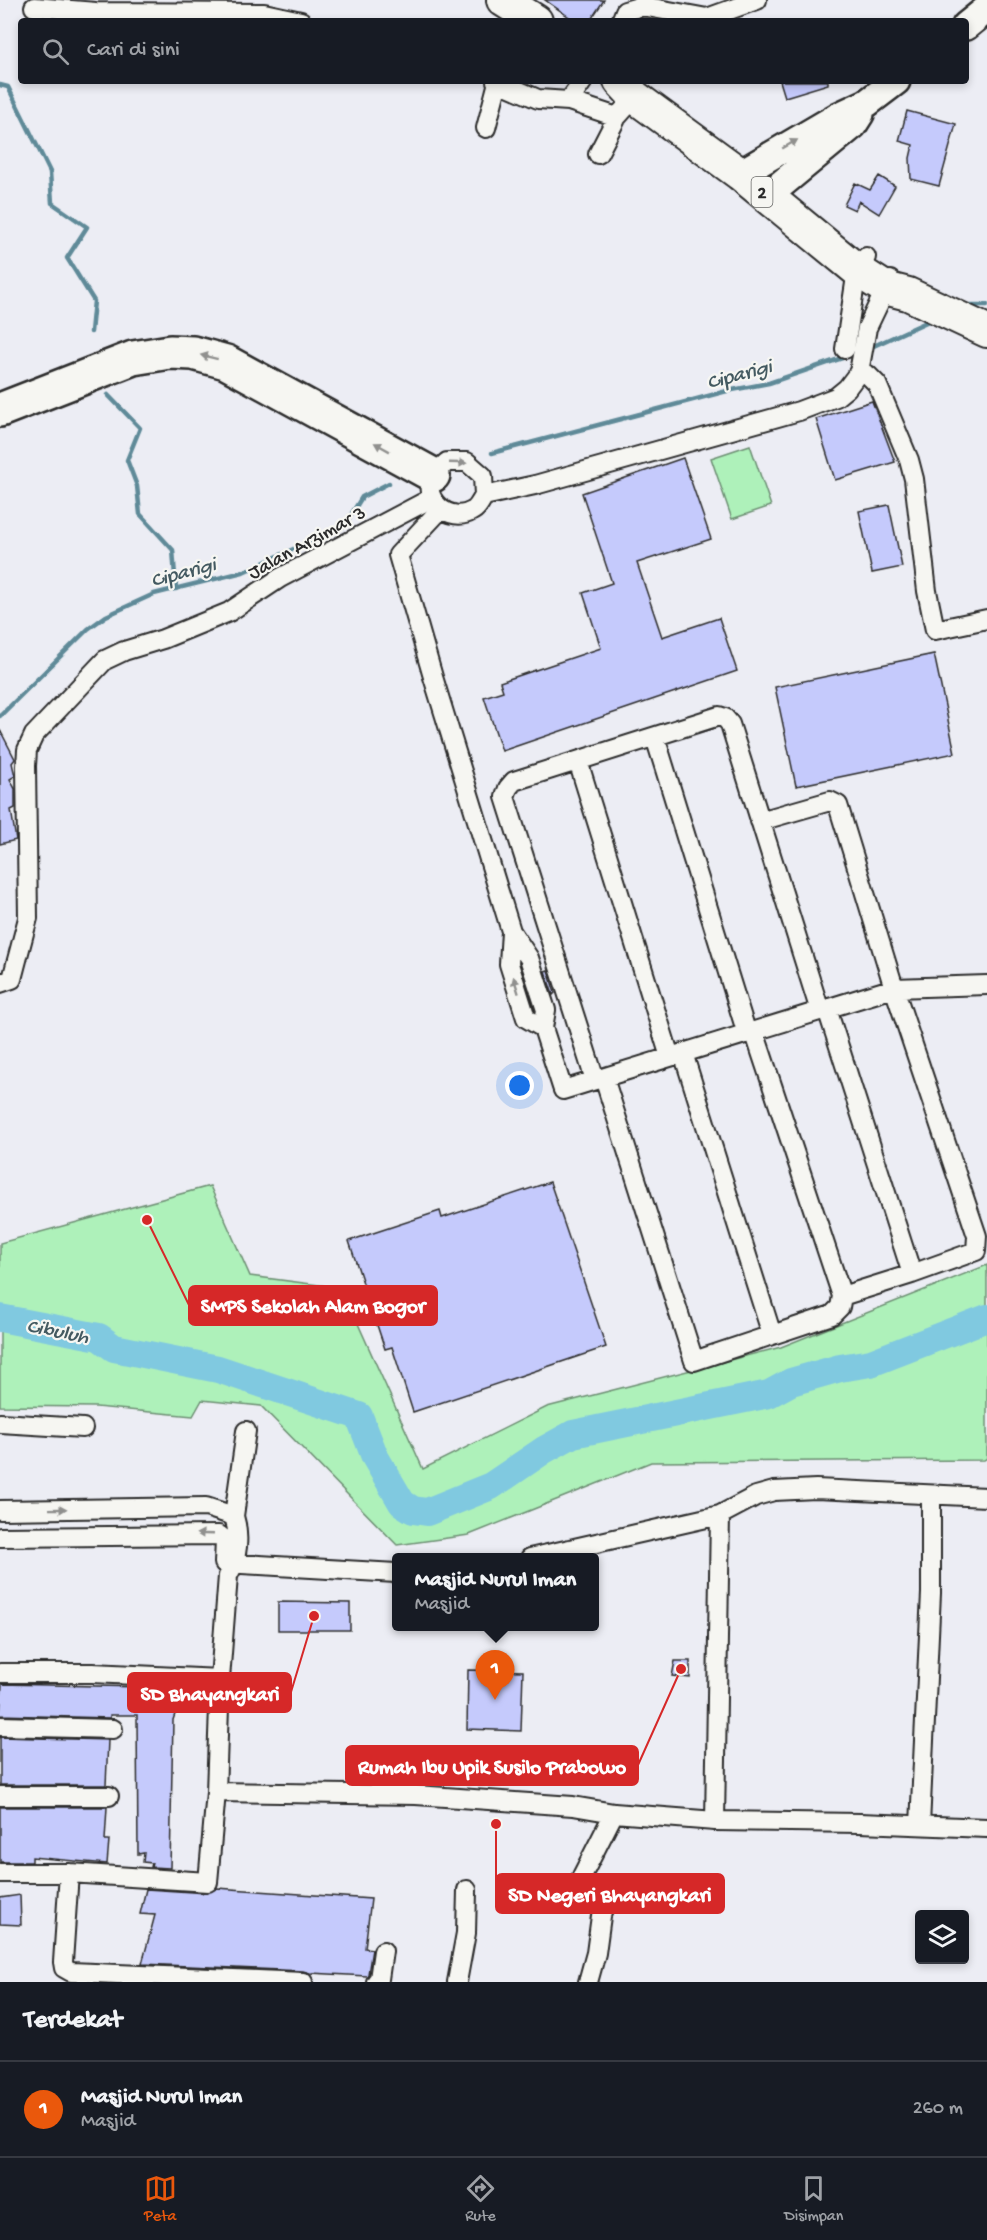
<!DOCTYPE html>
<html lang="id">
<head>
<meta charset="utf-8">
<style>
	body { margin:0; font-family:"Gochi Hand",sans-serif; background:#242831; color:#f1f3f6 }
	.controls { position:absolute; right:18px; bottom:18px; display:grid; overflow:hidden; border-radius:6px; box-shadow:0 3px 9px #0003 }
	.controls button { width:54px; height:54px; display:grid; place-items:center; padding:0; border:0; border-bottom:2px solid #363941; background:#171b24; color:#f1f3f6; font:30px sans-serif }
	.you { position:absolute; left:520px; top:1086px; width:21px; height:21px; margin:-15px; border:4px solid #fff; border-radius:50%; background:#1a73e8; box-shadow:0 0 0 9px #1a73e833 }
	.badge { display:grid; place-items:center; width:39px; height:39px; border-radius:50%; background:#ea580c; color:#fff; font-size:20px; font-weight:700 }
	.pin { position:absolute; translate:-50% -50px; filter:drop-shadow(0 2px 3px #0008) }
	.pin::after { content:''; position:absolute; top:32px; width:21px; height:18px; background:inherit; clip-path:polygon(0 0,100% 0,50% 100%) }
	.popup { position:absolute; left:392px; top:1553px; width:207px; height:78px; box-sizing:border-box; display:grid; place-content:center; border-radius:6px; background:#171b24; filter:drop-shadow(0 2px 4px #0005); font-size:20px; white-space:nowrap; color:#9ea1a6 }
	.popup b { font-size:22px; color:#f1f3f6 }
	.popup::after { content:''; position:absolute; left:50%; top:100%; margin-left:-12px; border:12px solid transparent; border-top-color:#171b24 }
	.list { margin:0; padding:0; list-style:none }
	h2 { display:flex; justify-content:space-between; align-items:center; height:78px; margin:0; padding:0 24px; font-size:26px }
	h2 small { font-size:20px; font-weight:400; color:#9ea1a6 }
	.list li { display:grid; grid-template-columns:39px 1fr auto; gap:18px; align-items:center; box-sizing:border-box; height:96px; padding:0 24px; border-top:2px solid #363941 }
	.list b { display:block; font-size:22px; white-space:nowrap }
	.list p { margin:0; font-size:20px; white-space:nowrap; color:#9ea1a6 }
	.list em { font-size:20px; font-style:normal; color:#9ea1a6 }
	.icon { flex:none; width:33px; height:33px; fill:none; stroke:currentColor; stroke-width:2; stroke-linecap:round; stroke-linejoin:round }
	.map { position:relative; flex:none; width:987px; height:1982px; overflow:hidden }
	.search { position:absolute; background:#171b24; box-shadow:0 3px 9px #0003; left:18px; right:18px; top:18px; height:66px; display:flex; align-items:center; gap:15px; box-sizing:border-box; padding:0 21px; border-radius:6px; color:#9ea1a6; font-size:22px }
	.sheet { height:174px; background:#171b24 }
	nav { display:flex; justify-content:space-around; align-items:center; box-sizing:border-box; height:84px; border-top:2px solid #363941; background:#171b24; font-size:16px; color:#9ea1a6 }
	nav a { display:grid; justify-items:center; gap:3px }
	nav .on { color:#ea580c }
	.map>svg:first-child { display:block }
</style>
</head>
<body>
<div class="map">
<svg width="987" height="1982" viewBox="0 0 987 1982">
	<rect width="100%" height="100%" fill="#ecedf4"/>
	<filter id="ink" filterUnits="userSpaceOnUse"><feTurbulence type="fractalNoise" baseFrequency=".0167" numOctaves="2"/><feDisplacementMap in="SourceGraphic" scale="12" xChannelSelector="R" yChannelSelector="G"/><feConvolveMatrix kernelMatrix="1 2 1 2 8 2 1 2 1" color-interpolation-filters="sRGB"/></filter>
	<g filter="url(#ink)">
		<path fill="#aef1ba" stroke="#6c8e72" stroke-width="1.5" d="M750,445L771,506L732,519L711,458Z
			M210,1186L250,1276L342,1288L423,1469L547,1407L781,1347L987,1265V1458L984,1460L651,1462L469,1535L397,1545L261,1406L202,1400L193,1416L96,1407L0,1406V1243Z"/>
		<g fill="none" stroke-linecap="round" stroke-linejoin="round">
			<path stroke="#5e8a98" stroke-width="4.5" d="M0,85L8,87L50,172L52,203L87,227L67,258L94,301L91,332
				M964,308L970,305H987
				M867,349L933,319
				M108,395L140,428L127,460L137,486L140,514L173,550L176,589
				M492,453L727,391L769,383L848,356
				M0,716L88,629L106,616L154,594L243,572L344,526L362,497L389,483"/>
			<path stroke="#80c9e0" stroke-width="28" d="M0,1318L99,1337L114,1348L218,1369L359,1416L375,1457L402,1503L413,1510L427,1512L491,1486L544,1450L573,1434L769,1394L791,1382L840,1368L871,1363L987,1318"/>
		</g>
		<path fill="#c5cafc" stroke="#2b2b2b" stroke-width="1.5" d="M545,0H604L590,21H575Z
			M780,81H828V84L785,97Z
			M907,111L956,124L939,186L911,179L910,158L913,145L899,141Z
			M879,176L895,186L879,214L859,201L855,210L844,205L855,183L870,190Z
			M872,401L895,462L835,480L816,419Z
			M683,458L711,539L637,563L662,637L719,618L737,671L502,751L484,697L503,691L500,682L601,648L583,593L612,583L582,493Z
			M889,505L902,567L872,573L859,511Z
			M934,654L955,753L796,786L775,687Z
			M0,730L15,759L12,763L15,776L10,779L15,789V808L11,810L16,840L0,844Z
			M548,970L555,993L553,995L545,971Z
			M550,1182L606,1347L413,1412L392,1347L385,1349L349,1241L440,1211L442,1218Z
			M278,1602L350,1603V1630H278Z
			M675,1661H690V1678L672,1676Z
			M468,1670L523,1671L521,1731L467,1729Z
			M2,1684L143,1687V1692L181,1697L173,1720L170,1868L151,1867L152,1863L143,1862L144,1853L138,1854L137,1715H110V1718L0,1715Z
			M0,1737L108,1740L106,1785H0Z
			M0,1807H107L105,1840H109L107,1864L32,1857V1862H0Z
			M217,1888L371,1899L365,1948L372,1949L368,1974L367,1976L310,1973L303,1971L142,1964L155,1915L140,1914L146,1889L207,1893Z
			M20,1895L21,1925L0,1924V1898Z"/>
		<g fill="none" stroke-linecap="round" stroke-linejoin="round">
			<g stroke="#2b2b2b" stroke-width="22">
				<path id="minor" d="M34,7L96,12L264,13L301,21
					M621,21L625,11L642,6L707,18L757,0
					M496,81L538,99L569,101L617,117L635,97
					M569,101L583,81
					M486,128L498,82
					M598,154L617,117
					M845,349L857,270L866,257
					M859,372L868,375L877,384L909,460L914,479L927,591L935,630L987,619
					M484,496L483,476L467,462H447C443,466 436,471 433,475C419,500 451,524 472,511C477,509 481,501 484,496L535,485L799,411L836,397L847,388L859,372L867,328L890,280
					M440,510L398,555L433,677L511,931L529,958L546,1010L543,1028L563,1090L894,988L987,985
					M655,737L747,1034
					M578,761L670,1057
					M511,931L509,964L526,1018L543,1028
					M0,983L12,979L28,918L26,766L27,750L34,735L105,660L124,651L163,639L229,612L280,578L432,498
					M827,1009L912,1274
					M754,1031L842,1296
					M683,1053L772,1335
					M604,1078L694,1361L832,1315L840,1307L842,1296L912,1274L976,1251L977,1236L894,988L838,805L830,801L760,821
					M595,1080L505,797L508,788L514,781L719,716L725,718L730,724L820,1011
					M0,1423L83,1428
					M0,1510L206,1507L234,1516C240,1536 238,1558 228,1576L220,1679L216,1792L208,1882L69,1873H0
					M234,1516L246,1431
					M0,1537L219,1535L225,1540L224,1563
					M530,1558L720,1515L756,1496L774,1491L816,1489L987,1497
					M224,1563L396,1573
					M0,1673H92L220,1679
					M0,1726L113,1729
					M216,1792L416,1795L573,1806L614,1813L715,1821L860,1823L987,1828
					M0,1796H109
					M715,1821L720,1515
					M920,1825L931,1593V1496
					M69,1873L63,1962L64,1968L71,1972L303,1982
					M376,1982L379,1979L383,1951
					M457,1982L466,1933L467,1890
					M588,1982L596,1953L601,1916L606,1899L602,1893L584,1882L582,1876L614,1813"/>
			</g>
			<g stroke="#2b2b2b" stroke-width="32">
				<path id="secondary" d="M966,26L987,9
					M740,174L839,116L867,103L896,81
					M767,196L853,125L860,114"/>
			</g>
			<g stroke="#2b2b2b" stroke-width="36">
				<path id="trunk" d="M503,0L536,21
					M620,81L635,97L740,174L857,270L885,288L908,294L987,331"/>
			</g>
			<g stroke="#2b2b2b" stroke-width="38">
				<path id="motorway" d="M0,410L133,358L170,352L193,353L226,362L433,475"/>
			</g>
			<use href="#minor" stroke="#f6f6f2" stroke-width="18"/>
			<use href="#secondary" stroke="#f6f6f2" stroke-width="27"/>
			<use href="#trunk" stroke="#f6f6f2" stroke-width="32"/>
			<use href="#motorway" stroke="#f6f6f2" stroke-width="33"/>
		</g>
		<defs><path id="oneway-solid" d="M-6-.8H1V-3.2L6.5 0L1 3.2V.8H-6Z" transform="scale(1.5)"/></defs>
		<g fill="#90908e">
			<use href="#oneway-solid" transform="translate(790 144) rotate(-30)"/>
			<use href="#oneway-solid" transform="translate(209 357) rotate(-166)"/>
			<use href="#oneway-solid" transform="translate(382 447) rotate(-151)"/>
			<use href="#oneway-solid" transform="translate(458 463) rotate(2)"/>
			<use href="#oneway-solid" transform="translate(516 985) rotate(-107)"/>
			<use href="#oneway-solid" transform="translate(58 1509) rotate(-1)"/>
			<use href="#oneway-solid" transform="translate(205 1534) rotate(-178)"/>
		</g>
	</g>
	<g text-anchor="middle" stroke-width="4.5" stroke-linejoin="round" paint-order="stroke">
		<rect fill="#f6f6f2" stroke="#686867" stroke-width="1.5" x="751.5" y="177" width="21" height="30" rx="4.5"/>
		<g font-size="18" font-weight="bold" fill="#2b2b2b">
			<text x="762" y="198">2</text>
		</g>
		<g font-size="20" fill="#2b2b2b" stroke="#f6f6f2">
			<text transform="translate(306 541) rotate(-29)" y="7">Jalan Arzimar 3</text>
		</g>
		<g font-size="21" font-style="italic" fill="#445a61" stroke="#f6f6f2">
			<text transform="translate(739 373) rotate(-15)" y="7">Ciparigi</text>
			<text transform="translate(183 571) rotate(-15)" y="7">Ciparigi</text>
			<text transform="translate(58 1330) rotate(11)" y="7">Cibuluh</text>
		</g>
	</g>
	<path fill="none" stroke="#d62828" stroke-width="2" d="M147 1220L189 1305M314 1616L291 1692M681 1669L638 1765M496 1824L496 1894"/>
	<g fill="#d62828" stroke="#f6f6f2" stroke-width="2">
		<circle cx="147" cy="1220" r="6"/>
		<circle cx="314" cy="1616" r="6"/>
		<circle cx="681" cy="1669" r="6"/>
		<circle cx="496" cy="1824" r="6"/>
	</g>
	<g fill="#d62828" stroke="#d62828" stroke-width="2">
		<rect x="189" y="1286" width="248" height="39" rx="6"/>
		<rect x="128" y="1673" width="163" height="39" rx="6"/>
		<rect x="346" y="1746" width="292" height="39" rx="6"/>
		<rect x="496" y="1874" width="228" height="39" rx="6"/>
	</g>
	<g font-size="21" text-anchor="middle" font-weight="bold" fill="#fff">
		<text x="313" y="1312">SMPS Sekolah Alam Bogor</text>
		<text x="210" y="1700">SD Bhayangkari</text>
		<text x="492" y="1773">Rumah Ibu Upik Susilo Prabowo</text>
		<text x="610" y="1901">SD Negeri Bhayangkari</text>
	</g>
</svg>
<div class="controls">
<button><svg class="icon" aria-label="layers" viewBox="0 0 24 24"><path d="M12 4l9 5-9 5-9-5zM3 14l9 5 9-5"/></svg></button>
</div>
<div class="you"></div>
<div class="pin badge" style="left:495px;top:1700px">1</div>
<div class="popup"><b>Masjid Nurul Iman</b>Masjid</div>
<div class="search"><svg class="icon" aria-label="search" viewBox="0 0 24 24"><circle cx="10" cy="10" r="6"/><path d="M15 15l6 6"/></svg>Cari di sini</div>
</div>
<section class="sheet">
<h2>Terdekat<small></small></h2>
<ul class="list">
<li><span class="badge">1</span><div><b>Masjid Nurul Iman</b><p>Masjid</p></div><em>260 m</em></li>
</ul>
</section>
<nav>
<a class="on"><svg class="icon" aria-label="map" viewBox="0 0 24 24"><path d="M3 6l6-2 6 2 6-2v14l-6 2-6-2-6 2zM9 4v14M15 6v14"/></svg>Peta</a>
<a><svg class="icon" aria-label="directions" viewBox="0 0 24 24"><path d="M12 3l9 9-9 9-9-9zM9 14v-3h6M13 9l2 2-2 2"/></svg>Rute</a>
<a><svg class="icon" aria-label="saved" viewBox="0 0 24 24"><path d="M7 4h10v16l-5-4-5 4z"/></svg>Disimpan</a>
</nav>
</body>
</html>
